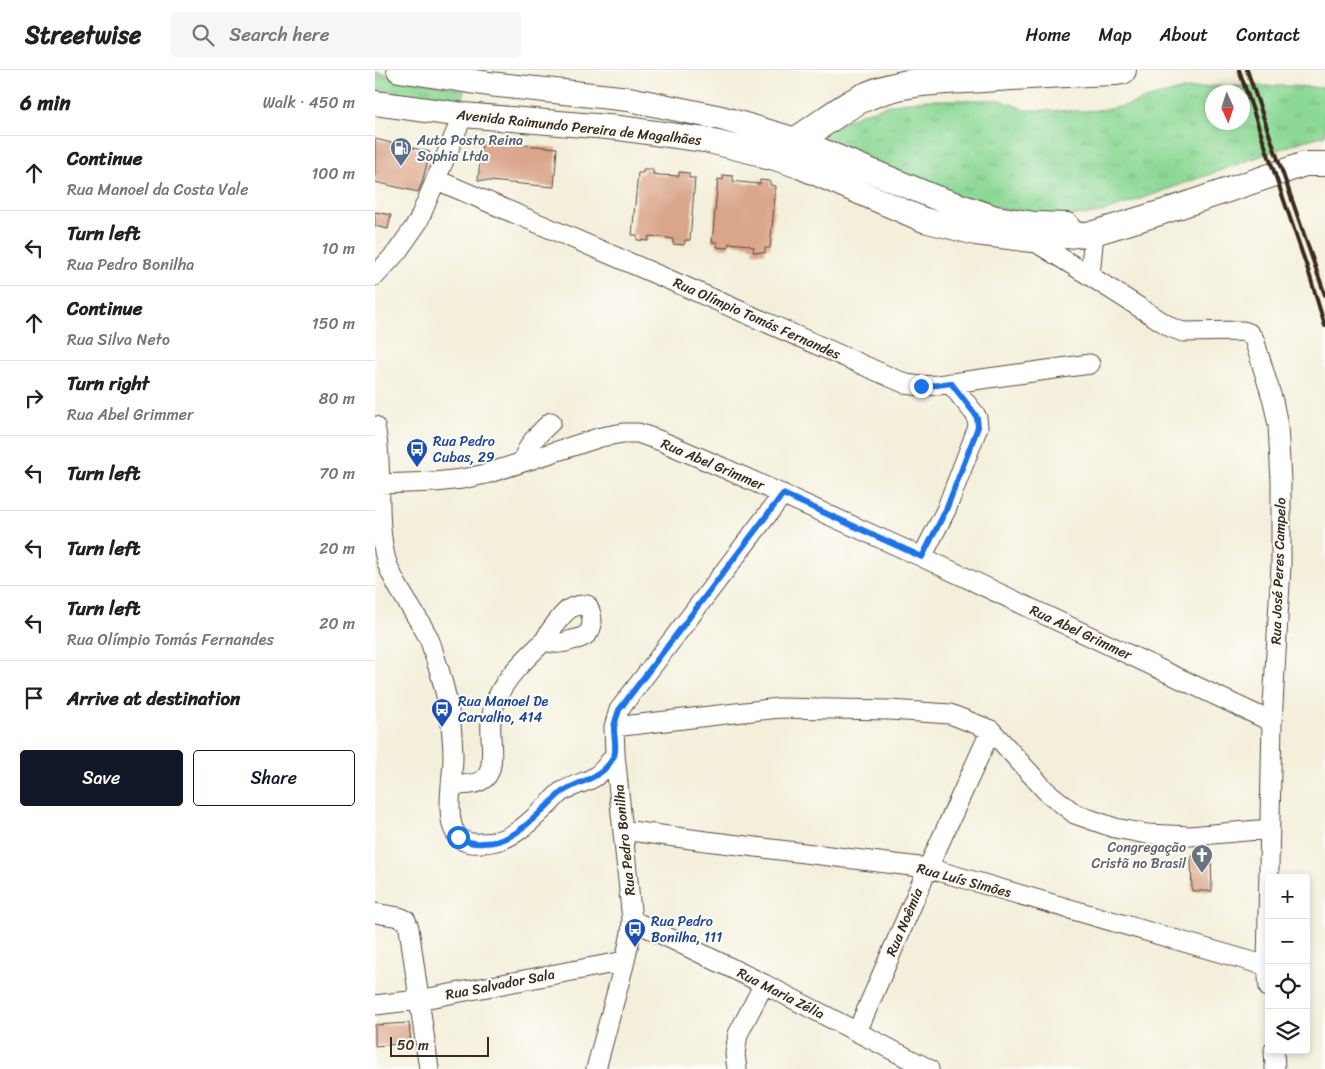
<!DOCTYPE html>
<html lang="en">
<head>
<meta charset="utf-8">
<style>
	body { margin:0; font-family:Sriracha,sans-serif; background:#f6f6f6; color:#202124 }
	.controls { position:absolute; right:15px; bottom:15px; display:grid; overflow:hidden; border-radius:5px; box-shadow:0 2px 8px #0003 }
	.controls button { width:45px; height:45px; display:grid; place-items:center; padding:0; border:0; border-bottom:1px solid #e0e0e0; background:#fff; color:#202124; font:25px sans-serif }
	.compass { position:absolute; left:830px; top:15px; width:45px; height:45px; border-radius:50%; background:#fff; box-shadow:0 2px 8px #0003; rotate:177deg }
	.scale { position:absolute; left:15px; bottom:12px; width:99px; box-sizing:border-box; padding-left:5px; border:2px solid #3b2a1e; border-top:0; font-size:14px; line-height:18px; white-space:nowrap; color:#3b2a1e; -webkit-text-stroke:4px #fdfcf7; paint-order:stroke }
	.stop { position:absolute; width:15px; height:15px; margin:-11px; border:4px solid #1a73e8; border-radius:50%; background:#fff }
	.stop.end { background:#1a73e8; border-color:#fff; box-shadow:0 1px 5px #0008 }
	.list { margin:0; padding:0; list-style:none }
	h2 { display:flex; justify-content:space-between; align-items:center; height:65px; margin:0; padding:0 20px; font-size:21px }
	h2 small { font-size:16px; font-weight:400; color:#757577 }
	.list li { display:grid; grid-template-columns:32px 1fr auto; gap:15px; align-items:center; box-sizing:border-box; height:75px; padding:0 20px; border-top:1px solid #e0e0e0 }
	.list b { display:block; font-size:19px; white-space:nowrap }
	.list p { margin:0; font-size:16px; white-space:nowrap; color:#757577 }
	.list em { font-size:16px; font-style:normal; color:#757577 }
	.actions { display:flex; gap:10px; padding:15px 20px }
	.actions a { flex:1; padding:11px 0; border:1px solid #111827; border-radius:5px; text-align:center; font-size:18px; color:#111827 }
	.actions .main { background:#111827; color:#fff }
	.icon { flex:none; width:28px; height:28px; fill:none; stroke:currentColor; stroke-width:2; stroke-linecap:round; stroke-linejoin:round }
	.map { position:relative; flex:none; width:950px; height:999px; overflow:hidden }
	header { display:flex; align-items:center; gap:30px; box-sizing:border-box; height:70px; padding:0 25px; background:#fff; border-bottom:1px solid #e0e0e0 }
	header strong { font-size:24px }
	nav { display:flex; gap:28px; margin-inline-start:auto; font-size:18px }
	.search { width:350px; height:45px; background:#f6f6f6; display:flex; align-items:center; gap:12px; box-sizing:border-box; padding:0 18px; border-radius:5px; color:#757577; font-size:19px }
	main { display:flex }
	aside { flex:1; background:#fff }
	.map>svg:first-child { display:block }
</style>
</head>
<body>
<header>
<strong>Streetwise</strong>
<div class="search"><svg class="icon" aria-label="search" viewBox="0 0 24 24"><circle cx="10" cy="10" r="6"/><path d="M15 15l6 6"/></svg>Search here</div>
<nav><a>Home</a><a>Map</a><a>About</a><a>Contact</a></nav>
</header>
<main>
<aside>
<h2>6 min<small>Walk · 450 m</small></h2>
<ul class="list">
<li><svg class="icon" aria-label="ahead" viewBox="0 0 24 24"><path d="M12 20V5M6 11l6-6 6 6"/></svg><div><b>Continue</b><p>Rua Manoel da Costa Vale</p></div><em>100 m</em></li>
<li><svg class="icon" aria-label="left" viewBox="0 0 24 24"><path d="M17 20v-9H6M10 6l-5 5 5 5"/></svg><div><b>Turn left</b><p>Rua Pedro Bonilha</p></div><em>10 m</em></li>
<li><svg class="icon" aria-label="ahead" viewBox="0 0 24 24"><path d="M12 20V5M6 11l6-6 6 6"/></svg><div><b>Continue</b><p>Rua Silva Neto</p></div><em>150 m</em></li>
<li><svg class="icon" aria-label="right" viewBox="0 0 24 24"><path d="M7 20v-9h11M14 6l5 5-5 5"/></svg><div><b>Turn right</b><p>Rua Abel Grimmer</p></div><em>80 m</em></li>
<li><svg class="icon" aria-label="left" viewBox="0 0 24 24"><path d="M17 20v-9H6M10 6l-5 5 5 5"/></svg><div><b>Turn left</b></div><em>70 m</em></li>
<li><svg class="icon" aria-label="left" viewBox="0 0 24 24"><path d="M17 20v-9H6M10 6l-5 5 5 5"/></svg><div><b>Turn left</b></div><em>20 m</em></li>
<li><svg class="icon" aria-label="left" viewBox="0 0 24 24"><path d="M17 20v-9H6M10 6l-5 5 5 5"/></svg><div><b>Turn left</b><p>Rua Olímpio Tomás Fernandes</p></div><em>20 m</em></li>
<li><svg class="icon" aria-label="arrive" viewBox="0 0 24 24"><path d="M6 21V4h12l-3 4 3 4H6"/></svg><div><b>Arrive at destination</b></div></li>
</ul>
<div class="actions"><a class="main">Save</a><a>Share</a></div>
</aside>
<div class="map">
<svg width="950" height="999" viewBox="0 0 950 999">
	<defs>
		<pattern id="park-tufts" width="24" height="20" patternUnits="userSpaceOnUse" patternTransform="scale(1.25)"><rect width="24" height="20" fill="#8cd895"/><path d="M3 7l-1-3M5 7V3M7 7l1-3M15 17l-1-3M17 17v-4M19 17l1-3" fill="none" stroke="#7aba80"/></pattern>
	</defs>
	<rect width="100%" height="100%" fill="#fdfcf7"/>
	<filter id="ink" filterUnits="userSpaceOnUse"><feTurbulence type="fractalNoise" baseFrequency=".02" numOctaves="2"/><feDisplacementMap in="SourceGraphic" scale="10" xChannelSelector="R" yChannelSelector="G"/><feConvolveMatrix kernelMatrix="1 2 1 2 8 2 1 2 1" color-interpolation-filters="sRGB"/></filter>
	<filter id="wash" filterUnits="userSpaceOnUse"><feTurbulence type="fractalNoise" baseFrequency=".0096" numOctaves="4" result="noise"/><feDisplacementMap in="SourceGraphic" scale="20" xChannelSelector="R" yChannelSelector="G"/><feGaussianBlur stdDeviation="1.12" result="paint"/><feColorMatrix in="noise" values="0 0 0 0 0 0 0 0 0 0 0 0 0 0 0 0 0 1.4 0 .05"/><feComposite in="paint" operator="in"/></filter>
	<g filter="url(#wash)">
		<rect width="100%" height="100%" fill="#f3efda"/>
		<path fill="url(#park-tufts)" stroke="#64815a" fill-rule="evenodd" d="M0,2L89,20L88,28L82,31L0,20Z
			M839,16H917L950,18V65L925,72L754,133L720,144L671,147L599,134L447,69L448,61L488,43L518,34L549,30H625L651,40L712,41L733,39L754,35L774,28L806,20ZM838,22H868V52H838Z"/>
		<g id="blocks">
			<path fill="#daa68b" d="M0,69L55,82L47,113L43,122L0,112Z
				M107,71L182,78L179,117L103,110Z
				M268,99H278V104L284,105L304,106V102L314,103V108H320L315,170H310L309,175L298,174V169L293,168L274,166L273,171L262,170V165H257L263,103H268Z
				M348,105L358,106V111L364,112L385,114V110L395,111V115L401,116L395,178H390V183L378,182L379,177L374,176V175L354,173L353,178L342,177V172H337L343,109L348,110Z
				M0,142L16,145L13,159L0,156Z
				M816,786H836L837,821H817Z
				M34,953L36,973L0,976V955Z"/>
		</g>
	</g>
	<g filter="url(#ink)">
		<use href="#blocks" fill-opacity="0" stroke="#57483a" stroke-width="1"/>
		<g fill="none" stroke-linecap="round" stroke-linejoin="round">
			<g stroke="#57483a" stroke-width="21">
				<path id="minor" d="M62,110L304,214L531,314L546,316L563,315L715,294
					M657,170L715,206L797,258L808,262L868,261L874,263L879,269L898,331L903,355L906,412V496L897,652L892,896L894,918
					M0,206L22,182L43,152L88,45
					M715,206L719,163
					M0,356C9,400 0,447 11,490C20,517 38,539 51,563C55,569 57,577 59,584C67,607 73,630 76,654C77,665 78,676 78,688C78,708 69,750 82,765C88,773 97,774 106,773C136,773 152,754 173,735C177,731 181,726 186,722C195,717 204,714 214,710C226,705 233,694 240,684
					M147,392C153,374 162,365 176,352
					M4,414L60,412L87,409L111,404L226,367L248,363H263L286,371L351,399L547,487L897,652
					M547,487L571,440L603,357L602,348L600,344L575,313
					M239,657L404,638L515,640L575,644L616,660L671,721L700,744L740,758L772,764L815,766L894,759
					M76,714C87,715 101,716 110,708C122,697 114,667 116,652C117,644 119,633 123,626C133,604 153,587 170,570C173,563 189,541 196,538C201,535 207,535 212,535C217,543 220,557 212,564C208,568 202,569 197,570C189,573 178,575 170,570
					M248,760L331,771L553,798L892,896
					M0,843L24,847L31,850L34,858L54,999
					M257,850L389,914L554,999
					M0,935L43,930L250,891
					M482,962L553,798L616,660
					M899,980L900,999
					M221,999L250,891L256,863L257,850L240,684L239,657L244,640L408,424
					M362,999L360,984L363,964L389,914"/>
			</g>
			<g stroke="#57483a" stroke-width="26">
				<path id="major" d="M24,0L114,14L254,29L346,48L421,70L559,127L621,148L660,154L692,155
					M0,33L88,45L244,58L330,70L391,85L424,96L549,150L601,163L657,170L719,163L788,142L930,94H950"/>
			</g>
			<g stroke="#57483a" stroke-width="30">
				<path id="highway" d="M391,85C426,75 458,40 492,26C528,10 570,10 608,8C652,5 697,2 741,1L747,0"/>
			</g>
			<use href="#minor" stroke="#fff" stroke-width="19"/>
			<use href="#major" stroke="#fff" stroke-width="24"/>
			<use href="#highway" stroke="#fff" stroke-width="28"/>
			<path stroke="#3b2a1e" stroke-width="4" d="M864,0L933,200L950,256
				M872,0L950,225"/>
		</g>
	</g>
	<g fill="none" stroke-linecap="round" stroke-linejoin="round" filter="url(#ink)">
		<path stroke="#1a73e8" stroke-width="6" d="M83,767C92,772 98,774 108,773C136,773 154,753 173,735C177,731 182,726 187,722C207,709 227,710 239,686C242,678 239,667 239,659C239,653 242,646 244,640L408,424L547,487L571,440L603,357L602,348L600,344L576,313L562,315L546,316"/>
	</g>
	<defs>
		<g id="fuel-pin" transform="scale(1.125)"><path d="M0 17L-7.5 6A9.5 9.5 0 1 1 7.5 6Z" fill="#5c6f8a" stroke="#fdfcf7"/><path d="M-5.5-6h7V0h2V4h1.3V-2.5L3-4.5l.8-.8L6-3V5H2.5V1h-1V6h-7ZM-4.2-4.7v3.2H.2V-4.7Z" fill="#fff"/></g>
		<g id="bus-pin" transform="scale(1.125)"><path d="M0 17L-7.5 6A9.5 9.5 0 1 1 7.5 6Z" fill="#1a4fb4" stroke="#fdfcf7"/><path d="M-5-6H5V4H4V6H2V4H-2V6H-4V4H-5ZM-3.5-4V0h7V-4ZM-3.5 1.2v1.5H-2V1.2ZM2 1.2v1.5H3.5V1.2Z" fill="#fff"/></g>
		<g id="church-pin" transform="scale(1.125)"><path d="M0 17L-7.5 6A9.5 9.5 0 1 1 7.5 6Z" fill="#6b7280" stroke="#fdfcf7"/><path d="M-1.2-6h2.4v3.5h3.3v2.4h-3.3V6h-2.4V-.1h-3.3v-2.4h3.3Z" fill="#fff"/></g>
	</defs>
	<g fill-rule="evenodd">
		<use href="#fuel-pin" x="26" y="78"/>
		<use href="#bus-pin" x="42" y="379"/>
		<use href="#bus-pin" x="67" y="639"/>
		<use href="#church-pin" x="827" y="785"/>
		<use href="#bus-pin" x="260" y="859"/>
	</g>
	<g text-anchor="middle" stroke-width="4" stroke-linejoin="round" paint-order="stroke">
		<g font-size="14" fill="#3b2a1e" stroke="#fdfcf7">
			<text transform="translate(204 57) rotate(6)" y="5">Avenida Raimundo Pereira de Magalhães</text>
			<text transform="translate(382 248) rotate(24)" y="5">Rua Olímpio Tomás Fernandes</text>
			<text transform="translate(338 394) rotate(23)" y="5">Rua Abel Grimmer</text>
			<text transform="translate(903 501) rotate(-88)" y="5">Rua José Peres Campelo</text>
			<text transform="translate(706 562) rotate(25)" y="5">Rua Abel Grimmer</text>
			<text transform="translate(249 770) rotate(-96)" y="5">Rua Pedro Bonilha</text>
			<text transform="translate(589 810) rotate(15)" y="5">Rua Luís Simões</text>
			<text transform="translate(529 852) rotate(-67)" y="5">Rua Noêmia</text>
			<text transform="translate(125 914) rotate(-11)" y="5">Rua Salvador Sala</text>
			<text transform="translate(406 923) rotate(27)" y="5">Rua Maria Zélia</text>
		</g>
		<g font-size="14" fill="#4e5e75" stroke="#fdfcf7" text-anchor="start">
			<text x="42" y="75">Auto Posto Reina<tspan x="42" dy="16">Sophia Ltda</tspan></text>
		</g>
		<g font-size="14" fill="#164399" stroke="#fdfcf7" text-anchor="start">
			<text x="58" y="376">Rua Pedro<tspan x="58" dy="16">Cubas, 29</tspan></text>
			<text x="83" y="636">Rua Manoel De<tspan x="83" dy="16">Carvalho, 414</tspan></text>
			<text x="276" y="856">Rua Pedro<tspan x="276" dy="16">Bonilha, 111</tspan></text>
		</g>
		<g font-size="14" fill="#5b616d" stroke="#fdfcf7" text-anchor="end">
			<text x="811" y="782">Congregação<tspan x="811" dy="16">Cristã no Brasil</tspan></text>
		</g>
	</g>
</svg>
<div class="controls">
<button>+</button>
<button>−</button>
<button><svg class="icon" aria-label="locate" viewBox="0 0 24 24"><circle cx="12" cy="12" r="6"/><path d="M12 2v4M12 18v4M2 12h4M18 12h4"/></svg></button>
<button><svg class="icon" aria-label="layers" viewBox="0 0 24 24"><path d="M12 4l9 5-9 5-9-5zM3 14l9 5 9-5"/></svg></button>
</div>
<svg class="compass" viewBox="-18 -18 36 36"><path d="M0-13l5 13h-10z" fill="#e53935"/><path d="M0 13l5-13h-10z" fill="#757577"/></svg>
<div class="scale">50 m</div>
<div class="stop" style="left:83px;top:767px"></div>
<div class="stop end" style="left:546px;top:316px"></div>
</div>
</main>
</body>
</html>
